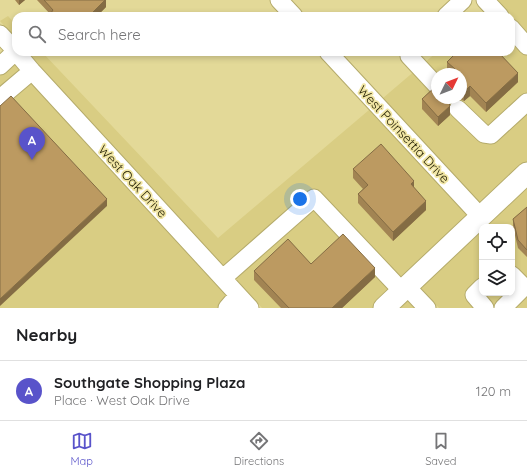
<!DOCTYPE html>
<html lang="en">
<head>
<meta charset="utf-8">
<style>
	body { margin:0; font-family:Quicksand,sans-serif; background:#f2f2f2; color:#202124 }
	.controls { position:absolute; right:12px; bottom:12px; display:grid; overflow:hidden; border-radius:8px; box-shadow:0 2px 6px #0003 }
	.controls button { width:36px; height:36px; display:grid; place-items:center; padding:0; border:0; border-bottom:1px solid #e0e0e0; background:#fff; color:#202124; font:20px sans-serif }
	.compass { position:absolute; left:431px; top:68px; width:36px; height:36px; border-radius:50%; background:#fff; box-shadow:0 2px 6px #0003; rotate:47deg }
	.you { position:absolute; left:300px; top:199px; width:14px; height:14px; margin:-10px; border:3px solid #fff; border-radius:50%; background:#1a73e8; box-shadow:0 0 0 6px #1a73e833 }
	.badge { display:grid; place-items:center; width:26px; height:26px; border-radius:50%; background:#5953ca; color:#fff; font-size:13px; font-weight:700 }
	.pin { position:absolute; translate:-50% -33px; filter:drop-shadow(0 1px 2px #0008) }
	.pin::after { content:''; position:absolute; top:21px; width:14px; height:12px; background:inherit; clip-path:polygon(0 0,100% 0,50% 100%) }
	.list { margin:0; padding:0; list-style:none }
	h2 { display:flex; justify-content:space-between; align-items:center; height:52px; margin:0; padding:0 16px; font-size:17px }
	h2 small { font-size:13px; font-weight:400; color:#757577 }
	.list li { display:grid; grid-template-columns:26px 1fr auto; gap:12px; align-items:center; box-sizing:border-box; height:60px; padding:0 16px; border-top:1px solid #e0e0e0 }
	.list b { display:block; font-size:15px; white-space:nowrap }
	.list p { margin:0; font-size:13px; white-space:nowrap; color:#757577 }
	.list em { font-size:13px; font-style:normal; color:#757577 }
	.icon { flex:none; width:22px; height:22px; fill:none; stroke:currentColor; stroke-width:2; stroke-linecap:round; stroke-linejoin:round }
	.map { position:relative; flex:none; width:527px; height:308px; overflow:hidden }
	.search { position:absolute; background:#fff; box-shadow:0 2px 6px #0003; left:12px; right:12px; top:12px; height:44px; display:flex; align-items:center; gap:10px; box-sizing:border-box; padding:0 14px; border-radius:12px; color:#757577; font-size:15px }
	.sheet { height:112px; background:#fff }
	nav { display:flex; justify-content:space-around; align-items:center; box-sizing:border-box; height:56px; border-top:1px solid #e0e0e0; background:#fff; font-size:11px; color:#757577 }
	nav a { display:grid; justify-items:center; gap:2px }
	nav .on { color:#5953ca }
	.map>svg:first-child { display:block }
</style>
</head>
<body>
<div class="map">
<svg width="527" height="308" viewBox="0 0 527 308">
	<rect width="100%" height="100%" fill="#e3d998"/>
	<path fill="#d9cd83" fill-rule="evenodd" d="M499,0H527V163L482,205L383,98L437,52H511V16H480ZM437,74H461V98H437Z
		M8,16L16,25V39L0,21Z
		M28,52H42L218,238L369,110L470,217L373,308H262L39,65Z
		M14,63L26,77L238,308H0V76Z
		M527,184V308H439L419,286ZM482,227H512V293H482Z
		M406,298L415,308H396Z"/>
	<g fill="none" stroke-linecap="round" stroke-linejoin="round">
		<g stroke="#b5ab6b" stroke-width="19">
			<path id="minor" d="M279,0L294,16
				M485,0L500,16
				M446,16L463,0
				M511,28L527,46
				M0,34L16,51L0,66
				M16,52L32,71L250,308
				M328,52L481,217
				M410,52L409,56L437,86
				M0,98L32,71
				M458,109L484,134L491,135L527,102
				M223,278L314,198L402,291
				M407,287L427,308
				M482,287L474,295L485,308
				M227,308L238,295
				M503,308L524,287L512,275"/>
		</g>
		<g stroke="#b5ab6b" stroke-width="23">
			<path id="major" d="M384,308L527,173"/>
		</g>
		<use href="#minor" stroke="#fff" stroke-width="17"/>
		<use href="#major" stroke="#fff" stroke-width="21"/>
	</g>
	<path fill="#a28453" d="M15,0H25L19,5Z
		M37,0H106V7L97,16H51V15Z
		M447,62L518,82L486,112L470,96L464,101L460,99H456L451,102L450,104V115L438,126L422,109V99L437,98H461V74H450L447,71Z
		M353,169L414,188L426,210L393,241L358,203V194L363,189L353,178Z
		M527,207V257L518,248L513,227V219Z
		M311,264L375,277L342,308H281L254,280V271Z"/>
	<path fill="#846c44" d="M19,0H25L19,5Z
		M105,0H106V7L97,16H89Z
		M518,73V82L486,112V103Z
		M470,86V96L464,101V92Z
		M448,98H456V99L451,102L448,107Z
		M450,106V115L438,126V117Z
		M414,181V191L411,184Z
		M107,199V206L0,306V299Z
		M426,201V210L393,241V232Z
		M375,268V277L342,308H332Z"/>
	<path fill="#bc9a61" stroke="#846c44" d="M44,0H105L89,16H54L51,13L53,10Z
		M457,52H498L518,73L486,103L470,86L464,92L461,91V74H450L455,69L447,62Z
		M436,86H437V98H448L450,106L438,117L422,99Z
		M11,96L107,199L0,299V106Z
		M381,144L414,181L411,184L426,201L393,232L358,194L368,185L353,169Z
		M527,207V250L518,240L513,219Z
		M343,234L375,268L332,308H289L254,271L288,239L311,264Z"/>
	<g text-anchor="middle" stroke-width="3.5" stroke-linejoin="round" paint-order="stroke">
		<g font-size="13" fill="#201c02" stroke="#f1e6a4">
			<text transform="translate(404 134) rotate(47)" y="5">West Poinsettia Drive</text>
			<text transform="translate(133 181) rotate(47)" y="5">West Oak Drive</text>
		</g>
	</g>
</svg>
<div class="controls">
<button><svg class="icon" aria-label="locate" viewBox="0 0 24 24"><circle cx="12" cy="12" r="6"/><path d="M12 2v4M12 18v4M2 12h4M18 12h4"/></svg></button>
<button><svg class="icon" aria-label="layers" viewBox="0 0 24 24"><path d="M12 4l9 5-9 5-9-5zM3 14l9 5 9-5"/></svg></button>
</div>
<svg class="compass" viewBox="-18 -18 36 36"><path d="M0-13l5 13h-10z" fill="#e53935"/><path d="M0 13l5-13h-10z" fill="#757577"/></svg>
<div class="you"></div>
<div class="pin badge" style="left:32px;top:160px">A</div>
<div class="search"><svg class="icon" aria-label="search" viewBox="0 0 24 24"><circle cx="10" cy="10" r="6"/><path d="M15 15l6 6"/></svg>Search here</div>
</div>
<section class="sheet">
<h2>Nearby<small></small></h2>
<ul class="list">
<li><span class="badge">A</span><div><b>Southgate Shopping Plaza</b><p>Place · West Oak Drive</p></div><em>120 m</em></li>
</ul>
</section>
<nav>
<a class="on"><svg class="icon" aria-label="map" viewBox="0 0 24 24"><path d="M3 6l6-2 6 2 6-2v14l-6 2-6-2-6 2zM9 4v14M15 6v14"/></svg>Map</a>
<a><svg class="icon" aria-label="directions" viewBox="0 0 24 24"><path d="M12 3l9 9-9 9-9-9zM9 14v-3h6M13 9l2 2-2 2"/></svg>Directions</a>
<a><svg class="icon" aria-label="saved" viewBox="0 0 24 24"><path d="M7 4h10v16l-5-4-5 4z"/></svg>Saved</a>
</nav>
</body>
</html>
